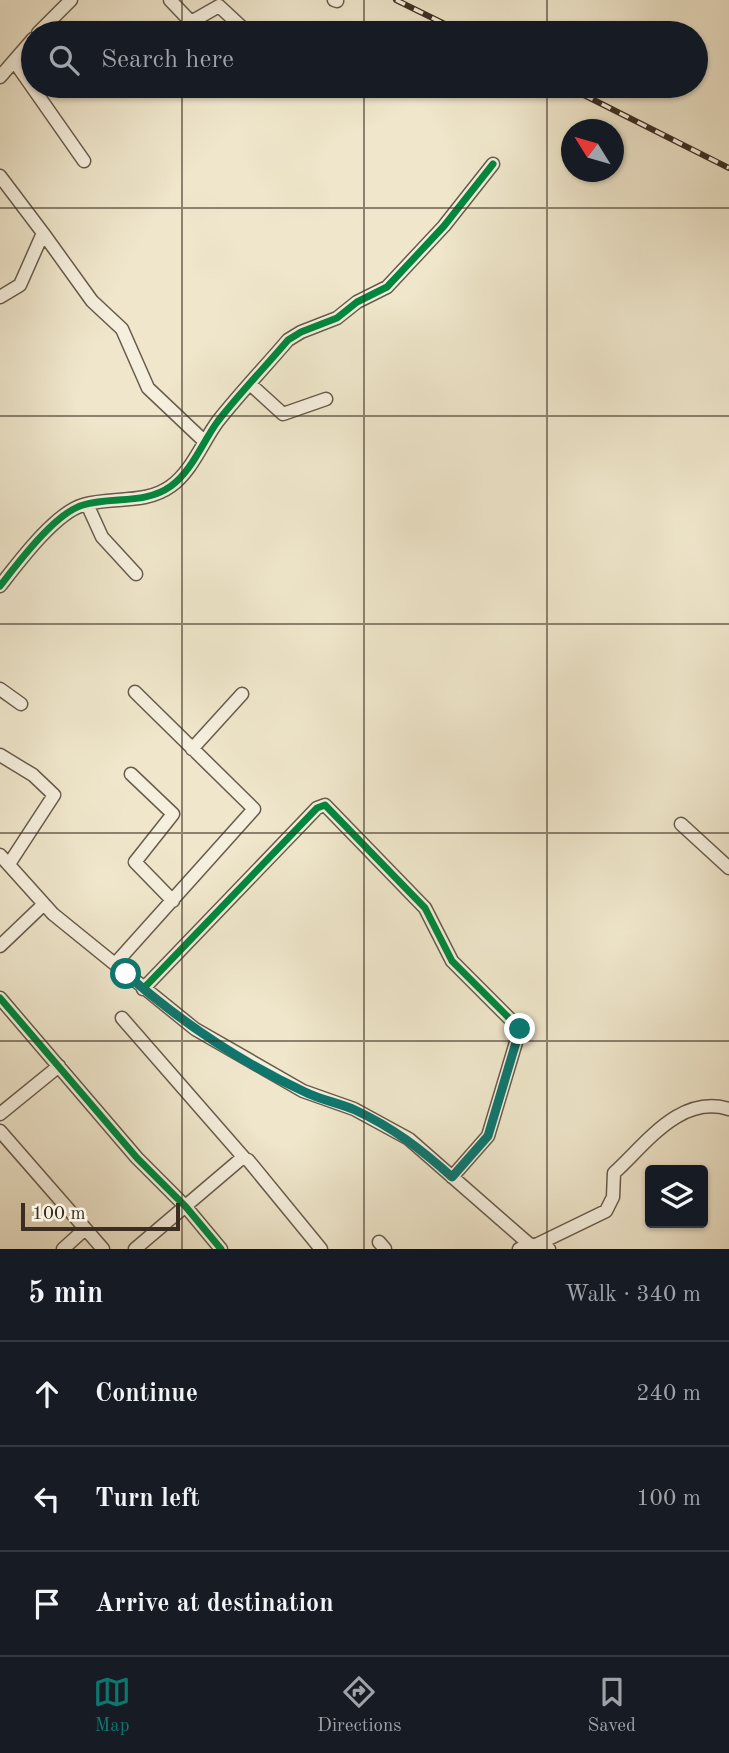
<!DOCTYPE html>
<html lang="en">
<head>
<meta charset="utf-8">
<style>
	body { margin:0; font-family:"Old Standard TT",serif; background:#242831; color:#f1f3f6 }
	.controls { position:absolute; right:21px; bottom:21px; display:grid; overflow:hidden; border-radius:7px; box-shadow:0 2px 5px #0004 }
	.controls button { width:63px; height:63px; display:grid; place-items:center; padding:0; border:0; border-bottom:2px solid #363941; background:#171b24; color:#f1f3f6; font:35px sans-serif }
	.compass { position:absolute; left:561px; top:119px; width:63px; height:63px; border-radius:50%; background:#171b24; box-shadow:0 2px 5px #0004; rotate:307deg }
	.scale { position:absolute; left:21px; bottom:18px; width:159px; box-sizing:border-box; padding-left:7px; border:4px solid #3b2d21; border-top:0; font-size:19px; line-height:24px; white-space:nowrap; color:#3b2d21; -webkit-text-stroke:5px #f5efdd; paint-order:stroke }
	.stop { position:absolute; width:21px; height:21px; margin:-16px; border:5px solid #0f766e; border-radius:50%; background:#fff }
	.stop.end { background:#0f766e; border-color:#fff; box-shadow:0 2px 7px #0008 }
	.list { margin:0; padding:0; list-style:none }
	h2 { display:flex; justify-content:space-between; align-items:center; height:91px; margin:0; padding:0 28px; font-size:30px }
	h2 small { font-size:23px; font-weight:400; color:#9ea1a6 }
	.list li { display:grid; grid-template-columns:46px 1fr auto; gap:21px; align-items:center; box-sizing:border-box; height:105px; padding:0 28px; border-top:2px solid #363941 }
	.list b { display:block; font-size:26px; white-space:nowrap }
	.list em { font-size:23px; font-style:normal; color:#9ea1a6 }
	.icon { flex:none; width:38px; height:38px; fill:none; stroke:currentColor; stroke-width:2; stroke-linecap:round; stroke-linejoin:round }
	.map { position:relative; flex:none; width:729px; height:1249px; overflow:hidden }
	.search { position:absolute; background:#171b24; box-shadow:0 2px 5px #0004; left:21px; right:21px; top:21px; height:77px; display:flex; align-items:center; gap:18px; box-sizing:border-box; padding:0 24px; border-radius:38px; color:#9ea1a6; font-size:26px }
	.sheet { height:406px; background:#171b24 }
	nav { display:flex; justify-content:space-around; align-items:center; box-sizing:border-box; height:98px; border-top:2px solid #363941; background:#171b24; font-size:19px; color:#9ea1a6 }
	nav a { display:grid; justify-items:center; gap:4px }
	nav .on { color:#0f766e }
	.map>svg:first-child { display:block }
</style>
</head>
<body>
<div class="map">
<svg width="729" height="1249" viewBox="0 0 729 1249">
	<rect width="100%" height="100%" fill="#efe6cb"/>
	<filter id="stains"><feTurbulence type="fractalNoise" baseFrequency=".00286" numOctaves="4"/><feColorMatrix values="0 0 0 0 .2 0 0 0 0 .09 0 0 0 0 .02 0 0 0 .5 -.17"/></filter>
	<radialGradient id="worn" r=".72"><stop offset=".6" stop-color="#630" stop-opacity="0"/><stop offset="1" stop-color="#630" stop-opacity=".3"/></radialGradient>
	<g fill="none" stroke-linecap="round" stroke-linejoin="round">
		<g stroke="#685b4c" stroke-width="15">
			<path id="street" d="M170,0L191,22L219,6L248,33
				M334,0L337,1
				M38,33L71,0
				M14,61L84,161
				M0,77L33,39
				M0,176L43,233L20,285L0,297
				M43,233L92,301L122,329L148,388L204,441
				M250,384L283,414L326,399
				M87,504L102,537L136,574
				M0,586C18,563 55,513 83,505C112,496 145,505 171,486C192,471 203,441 218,421C240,393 265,367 288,340L301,332L337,318L357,302L387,287L444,226L493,164
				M0,689L21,704
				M192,749L242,694
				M0,755L33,775L54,795L9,864
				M131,774L173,814L135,862L173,901
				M681,824L729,868
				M0,855L53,914L195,1029L303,1091L354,1109L409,1139L529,1244
				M0,946L44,904
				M115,964L254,809L135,692
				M143,989L317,808L325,805L425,908L452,961L520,1029L488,1136L452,1177
				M0,998L137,1158L186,1207L221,1249
				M122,1018L245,1159
				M0,1114L59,1066
				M0,1131L103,1249
				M379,1242L385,1249
				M536,1245L606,1211L613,1197L614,1173C646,1144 680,1094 729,1109
				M63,1249L85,1229
				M135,1249L242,1158L248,1160L321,1249
				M519,1249L529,1244L549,1249"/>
		</g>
		<use href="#street" stroke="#f5efdd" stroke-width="12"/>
		<g stroke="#3b2d21" stroke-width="6">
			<path id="rail" d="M396,0L463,33
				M566,86L729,168"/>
		</g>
		<use href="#rail" stroke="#f5efdd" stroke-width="3.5" stroke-dasharray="10" stroke-linecap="butt"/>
		<g stroke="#f5efdd" stroke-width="11">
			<path id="cycleway" d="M0,586C18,563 55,513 83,505C112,496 145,505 171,486C192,471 203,441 218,421C240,393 265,367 288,340L301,332L337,318L357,302L387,287L444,226L493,164
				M143,989L317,808L325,805L425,908L452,961L520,1029L488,1136L452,1177
				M0,998L137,1158L186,1207L221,1249"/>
		</g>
		<use href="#cycleway" stroke="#00873e" stroke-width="7"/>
	</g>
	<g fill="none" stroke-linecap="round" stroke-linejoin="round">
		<path stroke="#0f766e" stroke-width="9" d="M126,974C180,1021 240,1062 305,1092C321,1100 339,1103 355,1110C392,1127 421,1149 452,1177L488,1136L520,1029"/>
	</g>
	<path fill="none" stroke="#3b2d21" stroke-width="2" stroke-opacity="0.55" d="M182,0V33M364,0V33M547,0V33M182,86V1249M364,86V1249M547,86V1249M0,208H729M0,416H729M0,624H729M0,833H729M0,1041H729"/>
	<rect width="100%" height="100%" filter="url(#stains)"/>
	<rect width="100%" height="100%" fill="url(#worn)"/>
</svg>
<div class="controls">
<button><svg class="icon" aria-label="layers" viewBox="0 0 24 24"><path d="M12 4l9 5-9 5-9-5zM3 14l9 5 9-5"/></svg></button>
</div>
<svg class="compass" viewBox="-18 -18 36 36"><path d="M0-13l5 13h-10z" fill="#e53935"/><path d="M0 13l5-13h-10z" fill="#9ea1a6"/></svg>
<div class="scale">100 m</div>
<div class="stop" style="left:126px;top:974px"></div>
<div class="stop end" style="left:520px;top:1029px"></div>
<div class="search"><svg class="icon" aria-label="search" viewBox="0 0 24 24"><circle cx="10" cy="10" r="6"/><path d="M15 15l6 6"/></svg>Search here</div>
</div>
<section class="sheet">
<h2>5 min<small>Walk · 340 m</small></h2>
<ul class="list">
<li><svg class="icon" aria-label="ahead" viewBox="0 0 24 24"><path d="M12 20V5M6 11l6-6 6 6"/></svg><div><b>Continue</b></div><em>240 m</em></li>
<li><svg class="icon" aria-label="left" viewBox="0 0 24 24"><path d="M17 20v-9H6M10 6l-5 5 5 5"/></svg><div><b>Turn left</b></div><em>100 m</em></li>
<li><svg class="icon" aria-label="arrive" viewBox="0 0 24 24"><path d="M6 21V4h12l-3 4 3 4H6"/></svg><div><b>Arrive at destination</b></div></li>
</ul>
</section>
<nav>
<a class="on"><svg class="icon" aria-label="map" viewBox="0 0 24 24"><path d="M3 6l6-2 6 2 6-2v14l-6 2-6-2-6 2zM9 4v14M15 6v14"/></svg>Map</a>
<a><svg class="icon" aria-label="directions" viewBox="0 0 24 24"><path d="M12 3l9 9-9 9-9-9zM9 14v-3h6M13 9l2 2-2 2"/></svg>Directions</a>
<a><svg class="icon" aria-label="saved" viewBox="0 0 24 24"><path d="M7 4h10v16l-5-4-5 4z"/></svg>Saved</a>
</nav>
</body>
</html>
